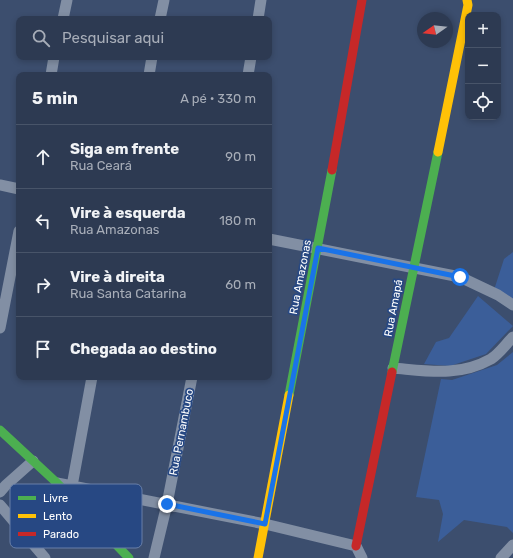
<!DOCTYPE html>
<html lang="pt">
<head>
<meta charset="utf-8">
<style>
	body { margin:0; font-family:Rubik,sans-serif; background:#354159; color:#f1f3f6 }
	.controls { position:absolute; right:12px; top:12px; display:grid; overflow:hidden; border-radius:8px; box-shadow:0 2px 6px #0003 }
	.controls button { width:36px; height:36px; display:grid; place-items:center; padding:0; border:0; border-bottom:1px solid #485469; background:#2d3a52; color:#f1f3f6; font:20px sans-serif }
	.compass { position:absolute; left:417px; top:12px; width:36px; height:36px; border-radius:50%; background:#2d3a52; box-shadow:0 2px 6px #0003; rotate:256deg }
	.stop { position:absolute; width:12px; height:12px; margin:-9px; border:3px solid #1a73e8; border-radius:50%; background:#fff }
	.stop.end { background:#1a73e8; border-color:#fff; box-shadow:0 1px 4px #0008 }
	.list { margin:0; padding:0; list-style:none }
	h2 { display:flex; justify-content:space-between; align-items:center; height:52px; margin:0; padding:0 16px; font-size:17px }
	h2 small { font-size:13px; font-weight:400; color:#a7adb8 }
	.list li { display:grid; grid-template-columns:26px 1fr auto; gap:12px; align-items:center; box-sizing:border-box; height:64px; padding:0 16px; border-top:1px solid #485469 }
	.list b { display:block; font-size:15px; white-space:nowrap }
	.list p { margin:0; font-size:13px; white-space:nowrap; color:#a7adb8 }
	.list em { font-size:13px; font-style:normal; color:#a7adb8 }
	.icon { flex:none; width:22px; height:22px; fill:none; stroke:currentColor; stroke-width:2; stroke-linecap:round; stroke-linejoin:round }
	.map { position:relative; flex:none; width:513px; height:558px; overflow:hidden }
	.search { position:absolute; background:#2d3a52; box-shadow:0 2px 6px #0003; left:16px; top:16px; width:256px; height:44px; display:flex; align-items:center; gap:10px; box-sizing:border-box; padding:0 14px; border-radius:8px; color:#a7adb8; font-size:15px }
	.panel { position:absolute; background:#2d3a52; box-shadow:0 2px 6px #0003; left:16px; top:72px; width:256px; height:308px; border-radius:8px }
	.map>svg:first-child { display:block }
</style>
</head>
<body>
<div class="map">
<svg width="513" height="558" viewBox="0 0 513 558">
	<rect width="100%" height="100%" fill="#3c4e6e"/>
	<path fill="#3b5e99" d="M513,252V303L494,290L504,259Z
		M478,296L513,326L486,354L450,366L424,364L436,342L449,338Z
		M513,352V533L507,527L464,520L438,542L443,514L439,500L416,497L441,379L452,380L497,365Z"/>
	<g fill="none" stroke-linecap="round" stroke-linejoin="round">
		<path stroke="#828fa4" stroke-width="11" d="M63,19L67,0
			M160,19L164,0
			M258,19L261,0
			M51,75L54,57
			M149,75L152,57
			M248,75L251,57
			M0,185L19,189
			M269,239L460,277L498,295L513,305
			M0,328L19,231
			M393,368C428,371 459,377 491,359C499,354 506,344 513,337
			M57,483L265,524L356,546L362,558
			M72,486L92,377
			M0,492L6,485L33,461
			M0,505L45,558
			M154,558L167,504L192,377
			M501,558L513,545"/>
		<path stroke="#4caf50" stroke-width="9" d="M392,372L438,152
			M289,395L332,170
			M0,430L57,483L129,558"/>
		<path stroke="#ffc107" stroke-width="9" d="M438,152L468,5L467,0
			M258,558L289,395"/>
		<path stroke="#c62828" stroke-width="9" d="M332,170L362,0
			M356,546L392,372"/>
	</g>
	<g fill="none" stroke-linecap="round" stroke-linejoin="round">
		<path stroke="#1a73e8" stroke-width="5" d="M167,504L265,524L318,248L460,277"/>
	</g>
	<g text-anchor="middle" stroke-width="3.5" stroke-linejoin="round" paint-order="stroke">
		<g font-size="11" fill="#fff" stroke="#274883">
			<text transform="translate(300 277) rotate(-79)" y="4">Rua Amazonas</text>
			<text transform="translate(393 308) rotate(-79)" y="4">Rua Amapá</text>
			<text transform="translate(181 432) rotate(-79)" y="4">Rua Pernambuco</text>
		</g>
	</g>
	<rect x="10" y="484" width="132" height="64" rx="6" fill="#274883" stroke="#687fa8" stroke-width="1"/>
	<rect x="18" y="496" width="18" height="4" fill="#4caf50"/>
	<rect x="18" y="514" width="18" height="4" fill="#ffc107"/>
	<rect x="18" y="532" width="18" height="4" fill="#c62828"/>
	<g font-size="11" fill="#fff">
		<text x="43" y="502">Livre</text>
		<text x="43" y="520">Lento</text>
		<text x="43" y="538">Parado</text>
	</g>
</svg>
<div class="controls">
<button>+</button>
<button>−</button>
<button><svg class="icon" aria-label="locate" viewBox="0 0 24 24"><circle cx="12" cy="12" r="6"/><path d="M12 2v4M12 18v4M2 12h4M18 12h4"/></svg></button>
</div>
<svg class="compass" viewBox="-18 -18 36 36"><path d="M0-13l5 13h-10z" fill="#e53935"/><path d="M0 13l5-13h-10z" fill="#a7adb8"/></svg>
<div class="stop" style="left:460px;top:277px"></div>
<div class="stop end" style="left:167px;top:504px"></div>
<div class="search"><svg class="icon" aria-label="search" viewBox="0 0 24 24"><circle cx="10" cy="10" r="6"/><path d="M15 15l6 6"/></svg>Pesquisar aqui</div>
<section class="panel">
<h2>5 min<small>A pé · 330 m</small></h2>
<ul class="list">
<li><svg class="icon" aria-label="ahead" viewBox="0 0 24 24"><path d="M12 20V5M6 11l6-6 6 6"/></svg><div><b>Siga em frente</b><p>Rua Ceará</p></div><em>90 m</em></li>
<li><svg class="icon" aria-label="left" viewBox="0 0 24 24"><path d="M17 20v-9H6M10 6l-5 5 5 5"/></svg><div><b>Vire à esquerda</b><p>Rua Amazonas</p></div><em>180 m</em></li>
<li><svg class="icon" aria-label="right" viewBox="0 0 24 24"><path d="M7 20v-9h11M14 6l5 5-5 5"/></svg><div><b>Vire à direita</b><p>Rua Santa Catarina</p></div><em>60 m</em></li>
<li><svg class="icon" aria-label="arrive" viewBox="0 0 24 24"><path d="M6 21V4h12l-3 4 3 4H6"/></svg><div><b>Chegada ao destino</b></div></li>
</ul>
</section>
</div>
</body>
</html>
